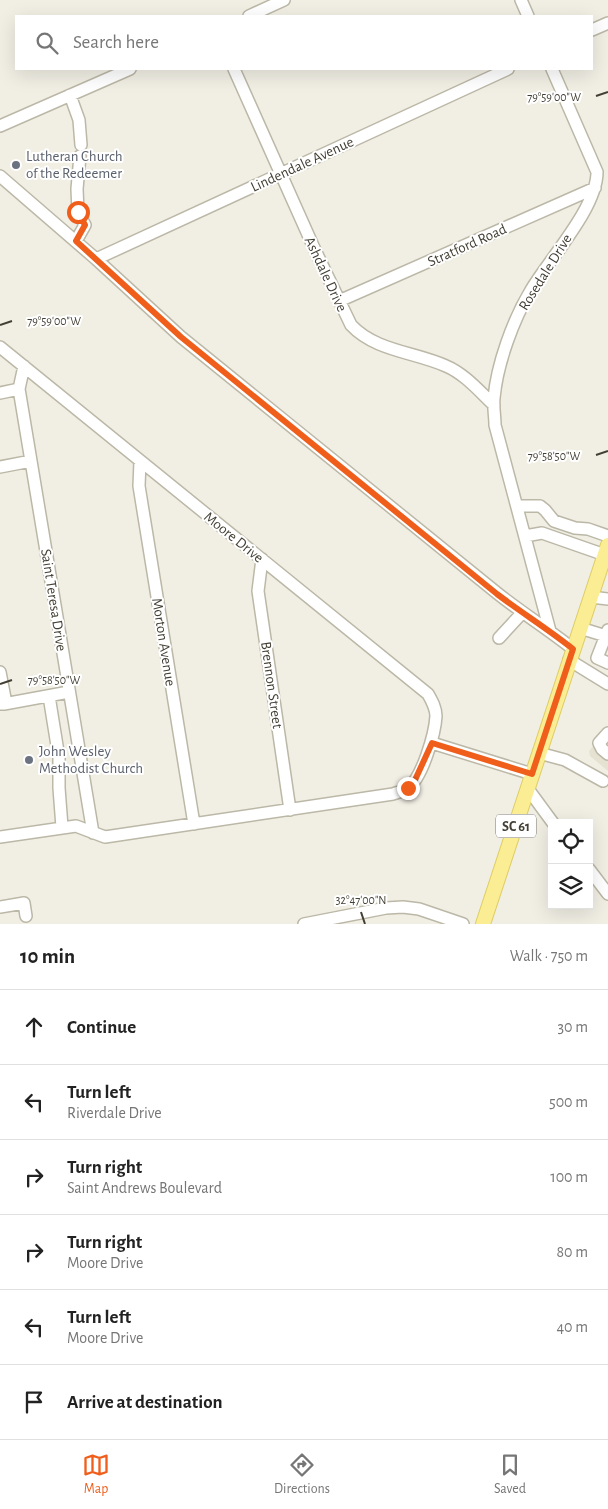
<!DOCTYPE html>
<html lang="en">
<head>
<meta charset="utf-8">
<style>
	body { margin:0; font-family:"Alegreya Sans",sans-serif; background:#f6f6f6; color:#222 }
	.controls { position:absolute; right:15px; bottom:15px; display:grid; overflow:hidden; border-radius:0px; box-shadow:0 5px 20px #0002 }
	.controls button { width:45px; height:45px; display:grid; place-items:center; padding:0; border:0; border-bottom:1px solid #e0e0e0; background:#fff; color:#222; font:25px sans-serif }
	.stop { position:absolute; width:15px; height:15px; margin:-11px; border:4px solid #f05e1b; border-radius:50%; background:#fff }
	.stop.end { background:#f05e1b; border-color:#fff; box-shadow:0 1px 5px #0008 }
	.list { margin:0; padding:0; list-style:none }
	h2 { display:flex; justify-content:space-between; align-items:center; height:65px; margin:0; padding:0 20px; font-size:21px }
	h2 small { font-size:16px; font-weight:400; color:#767676 }
	.list li { display:grid; grid-template-columns:32px 1fr auto; gap:15px; align-items:center; box-sizing:border-box; height:75px; padding:0 20px; border-top:1px solid #e0e0e0 }
	.list b { display:block; font-size:19px; white-space:nowrap }
	.list p { margin:0; font-size:16px; white-space:nowrap; color:#767676 }
	.list em { font-size:16px; font-style:normal; color:#767676 }
	.icon { flex:none; width:28px; height:28px; fill:none; stroke:currentColor; stroke-width:2; stroke-linecap:round; stroke-linejoin:round }
	.map { position:relative; flex:none; width:608px; height:924px; overflow:hidden }
	.search { position:absolute; background:#fff; box-shadow:0 5px 20px #0002; left:15px; right:15px; top:15px; height:55px; display:flex; align-items:center; gap:12px; box-sizing:border-box; padding:0 18px; border-radius:0px; color:#767676; font-size:19px }
	.sheet { height:515px; background:#fff }
	nav { display:flex; justify-content:space-around; align-items:center; box-sizing:border-box; height:70px; border-top:1px solid #e0e0e0; background:#fff; font-size:14px; color:#767676 }
	nav a { display:grid; justify-items:center; gap:2px }
	nav .on { color:#f05e1b }
	.map>svg:first-child { display:block }
</style>
</head>
<body>
<div class="map">
<svg width="608" height="924" viewBox="0 0 608 924">
	<rect width="100%" height="100%" fill="#f1efe4"/>
	<path fill="#e5e2d2" d="M608,729V771L590,756L589,751Z"/>
	<g fill="none" stroke-linecap="round" stroke-linejoin="round">
		<g stroke="#bcb8a7" stroke-width="14">
			<path id="minor" d="M521,0L528,16
				M249,16L284,0
				M592,30L608,23
				M234,69L314,248L351,325C375,351 415,352 446,366C465,374 480,392 494,405
				M70,95L79,120L81,145
				M0,126L130,69
				M0,176L96,259L181,337L497,593C522,613 548,629 573,649
				M76,241L85,225L78,212L77,189L80,156
				M96,259L508,69
				M339,301L595,188
				M0,347L428,694C432,701 436,708 436,716C435,734 422,778 408,788C404,791 398,792 393,794L105,837L76,826L0,837
				M24,366L19,389L93,833
				M0,393L19,389
				M140,461L139,486L194,824
				M0,467L31,461
				M517,506H540L545,510L554,521L575,528L588,529L608,536
				M525,536L542,533L605,555
				M262,559L258,591L290,810
				M591,597L608,599
				M580,628L606,636
				M608,630L597,658L608,663
				M550,631L495,425C495,416 493,407 494,398C497,364 513,320 531,290C550,258 597,208 597,172L552,69
				M499,638L522,613
				M569,660L608,684
				M0,672L5,698L4,704H0
				M49,696L59,758V788L62,827
				M4,704L69,692
				M608,733L599,743L602,749L608,754
				M432,743L532,774
				M539,753L565,760L603,781
				M528,789L553,823
				M589,869L608,894
				M0,907L24,903L26,916
				M304,924L386,908L403,907L419,909L463,924"/>
		</g>
		<g stroke="#decd65" stroke-width="16">
			<path id="major" d="M483,924L608,545"/>
		</g>
		<use href="#minor" stroke="#fff" stroke-width="11"/>
		<use href="#major" stroke="#faed94" stroke-width="14"/>
	</g>
	<g fill="none" stroke-linecap="round" stroke-linejoin="round">
		<path stroke="#f05e1b" stroke-width="6" d="M78,212L85,225L76,241L181,337L497,594C522,613 548,629 573,649L532,774L432,743L415,780L408,788"/>
	</g>
	<path fill="none" stroke="#433f34" stroke-width="2" d="M596,96L608,92M0,325L12,321M596,455L608,451M0,684L12,680M361,912L365,924"/>
	<g fill="#6b7280" stroke="#fff" stroke-width="2">
		<circle cx="16" cy="165" r="5"/>
		<circle cx="29" cy="760" r="5"/>
	</g>
	<g text-anchor="middle" stroke-width="4" stroke-linejoin="round" paint-order="stroke">
		<rect fill="#fff" stroke="#7b7971" stroke-width="1" x="496" y="814.5" width="40" height="23" rx="4"/>
		<g font-size="14" font-weight="bold" fill="#433f34">
			<text x="516" y="831">SC 61</text>
		</g>
		<g font-size="15" fill="#5b616d" stroke="#fff" text-anchor="start">
			<text x="26" y="161">Lutheran Church<tspan x="26" dy="17">of the Redeemer</tspan></text>
			<text x="39" y="756">John Wesley<tspan x="39" dy="17">Methodist Church</tspan></text>
		</g>
		<g font-size="15" fill="#433f34" stroke="#fff">
			<text transform="translate(302 164) rotate(-25)" y="5">Lindendale Avenue</text>
			<text transform="translate(467 245) rotate(-24)" y="5">Stratford Road</text>
			<text transform="translate(545 272) rotate(-58)" y="5">Rosedale Drive</text>
			<text transform="translate(326 274) rotate(65)" y="5">Ashdale Drive</text>
			<text transform="translate(234 537) rotate(39)" y="5">Moore Drive</text>
			<text transform="translate(54 600) rotate(81)" y="5">Saint Teresa Drive</text>
			<text transform="translate(164 642) rotate(81)" y="5">Morton Avenue</text>
			<text transform="translate(272 685) rotate(82)" y="5">Brennon Street</text>
		</g>
	</g>
	<g font-size="12" text-anchor="middle" fill="#433f34" stroke="#fff" stroke-width="4" stroke-linejoin="round" paint-order="stroke">
		<text x="554" y="101">79°59'00"W</text>
		<text x="54" y="325">79°59'00"W</text>
		<text x="554" y="460">79°58'50"W</text>
		<text x="54" y="684">79°58'50"W</text>
		<text x="361" y="904">32°47'00"N</text>
	</g>
</svg>
<div class="controls">
<button><svg class="icon" aria-label="locate" viewBox="0 0 24 24"><circle cx="12" cy="12" r="6"/><path d="M12 2v4M12 18v4M2 12h4M18 12h4"/></svg></button>
<button><svg class="icon" aria-label="layers" viewBox="0 0 24 24"><path d="M12 4l9 5-9 5-9-5zM3 14l9 5 9-5"/></svg></button>
</div>
<div class="stop" style="left:78px;top:212px"></div>
<div class="stop end" style="left:408px;top:788px"></div>
<div class="search"><svg class="icon" aria-label="search" viewBox="0 0 24 24"><circle cx="10" cy="10" r="6"/><path d="M15 15l6 6"/></svg>Search here</div>
</div>
<section class="sheet">
<h2>10 min<small>Walk · 750 m</small></h2>
<ul class="list">
<li><svg class="icon" aria-label="ahead" viewBox="0 0 24 24"><path d="M12 20V5M6 11l6-6 6 6"/></svg><div><b>Continue</b></div><em>30 m</em></li>
<li><svg class="icon" aria-label="left" viewBox="0 0 24 24"><path d="M17 20v-9H6M10 6l-5 5 5 5"/></svg><div><b>Turn left</b><p>Riverdale Drive</p></div><em>500 m</em></li>
<li><svg class="icon" aria-label="right" viewBox="0 0 24 24"><path d="M7 20v-9h11M14 6l5 5-5 5"/></svg><div><b>Turn right</b><p>Saint Andrews Boulevard</p></div><em>100 m</em></li>
<li><svg class="icon" aria-label="right" viewBox="0 0 24 24"><path d="M7 20v-9h11M14 6l5 5-5 5"/></svg><div><b>Turn right</b><p>Moore Drive</p></div><em>80 m</em></li>
<li><svg class="icon" aria-label="left" viewBox="0 0 24 24"><path d="M17 20v-9H6M10 6l-5 5 5 5"/></svg><div><b>Turn left</b><p>Moore Drive</p></div><em>40 m</em></li>
<li><svg class="icon" aria-label="arrive" viewBox="0 0 24 24"><path d="M6 21V4h12l-3 4 3 4H6"/></svg><div><b>Arrive at destination</b></div></li>
</ul>
</section>
<nav>
<a class="on"><svg class="icon" aria-label="map" viewBox="0 0 24 24"><path d="M3 6l6-2 6 2 6-2v14l-6 2-6-2-6 2zM9 4v14M15 6v14"/></svg>Map</a>
<a><svg class="icon" aria-label="directions" viewBox="0 0 24 24"><path d="M12 3l9 9-9 9-9-9zM9 14v-3h6M13 9l2 2-2 2"/></svg>Directions</a>
<a><svg class="icon" aria-label="saved" viewBox="0 0 24 24"><path d="M7 4h10v16l-5-4-5 4z"/></svg>Saved</a>
</nav>
</body>
</html>
